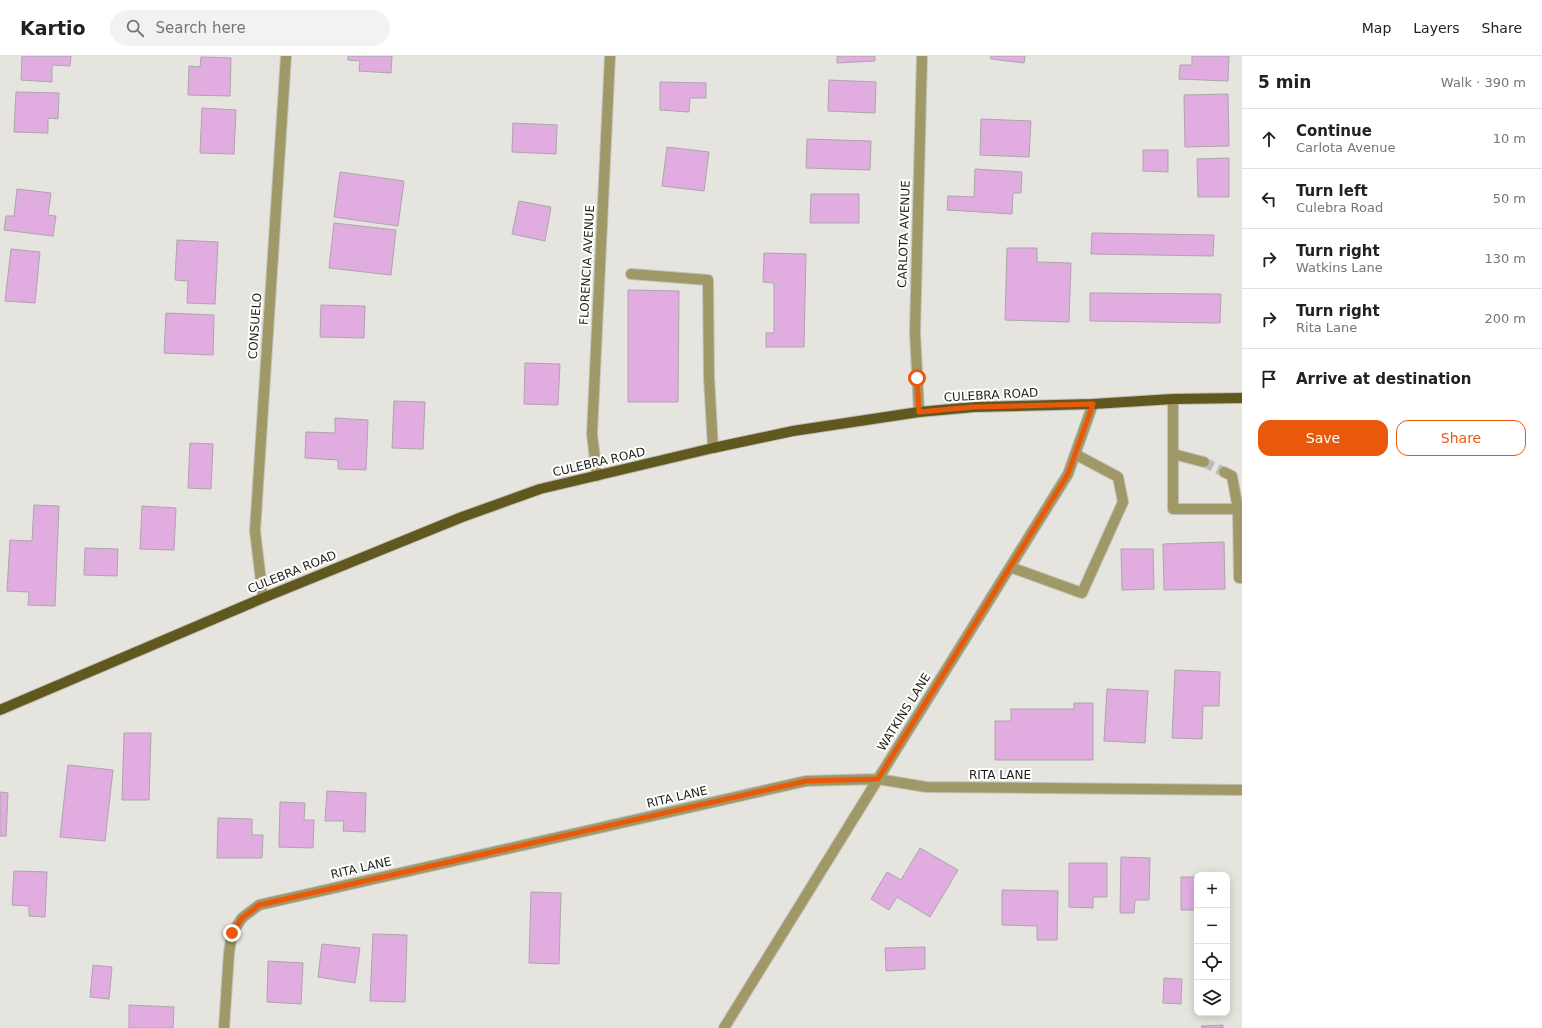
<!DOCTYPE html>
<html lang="en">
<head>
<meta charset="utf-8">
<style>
	body { margin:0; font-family:"DejaVu Sans",sans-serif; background:#f2f2f2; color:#202124 }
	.controls { position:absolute; right:12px; bottom:12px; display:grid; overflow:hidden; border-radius:8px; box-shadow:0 2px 10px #0003 }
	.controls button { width:36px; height:36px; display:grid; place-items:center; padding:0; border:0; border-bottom:1px solid #e0e0e0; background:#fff; color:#202124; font:20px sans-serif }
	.stop { position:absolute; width:12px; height:12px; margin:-9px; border:3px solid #ea580c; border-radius:50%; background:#fff }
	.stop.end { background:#ea580c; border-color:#fff; box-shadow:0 1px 4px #0008 }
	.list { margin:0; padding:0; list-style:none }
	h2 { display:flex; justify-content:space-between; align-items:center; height:52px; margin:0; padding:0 16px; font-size:17px }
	h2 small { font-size:13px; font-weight:400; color:#757577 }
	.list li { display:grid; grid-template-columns:26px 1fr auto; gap:12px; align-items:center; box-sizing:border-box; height:60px; padding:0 16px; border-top:1px solid #e0e0e0 }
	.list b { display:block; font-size:15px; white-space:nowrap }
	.list p { margin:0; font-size:13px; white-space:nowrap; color:#757577 }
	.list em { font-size:13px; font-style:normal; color:#757577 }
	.actions { display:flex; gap:8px; padding:12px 16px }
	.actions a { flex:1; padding:9px 0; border:1px solid #ea580c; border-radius:12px; text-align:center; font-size:14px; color:#ea580c }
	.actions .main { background:#ea580c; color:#fff }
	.icon { flex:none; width:22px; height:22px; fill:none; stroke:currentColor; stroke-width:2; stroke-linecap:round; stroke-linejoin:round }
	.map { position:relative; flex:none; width:1242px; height:972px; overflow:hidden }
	header { display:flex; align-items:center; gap:24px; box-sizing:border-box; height:56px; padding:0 20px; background:#fff; border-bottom:1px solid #e0e0e0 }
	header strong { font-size:19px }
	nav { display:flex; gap:22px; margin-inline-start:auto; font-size:14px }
	.search { width:280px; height:36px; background:#f2f2f2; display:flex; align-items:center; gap:10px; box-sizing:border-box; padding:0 14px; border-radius:22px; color:#757577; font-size:15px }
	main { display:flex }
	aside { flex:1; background:#fff }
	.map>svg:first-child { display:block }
</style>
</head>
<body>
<header>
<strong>Kartio</strong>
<div class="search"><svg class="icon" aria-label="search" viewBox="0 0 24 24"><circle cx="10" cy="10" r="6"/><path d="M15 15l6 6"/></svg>Search here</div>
<nav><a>Map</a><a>Layers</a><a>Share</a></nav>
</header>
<main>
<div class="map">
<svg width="1242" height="972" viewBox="0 0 1242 972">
	<rect width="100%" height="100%" fill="#e5e4de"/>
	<path fill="#e1acdf" stroke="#aba7ab" d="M22,0H71L70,10L52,9V26L21,24Z
		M348,0H392L391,17L359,15L360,5L348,4Z
		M837,0H875V5L837,7Z
		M991,0H1025L1024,7L991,3Z
		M1192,0H1229L1228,25L1179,23L1180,9H1192Z
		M201,1L231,2L230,40L188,39L189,10L200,11Z
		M829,24L876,26L875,57L828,55Z
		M660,26L706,27V42H690L689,56L660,54Z
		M16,36L59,37L58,63L48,62V77L14,76Z
		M1228,38L1229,90L1185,91L1184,39Z
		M202,52L236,54L234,98L200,97Z
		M981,63L1031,65L1029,101L980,99Z
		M513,67L557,69L556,98L512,96Z
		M807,83L871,85L870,114L806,112Z
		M667,91L709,96L704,135L662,130Z
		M1143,94H1168V116L1143,115Z
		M1229,102V141H1198L1197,103Z
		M975,113L1022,116L1021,137H1013L1012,158L947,154L948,140L974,141Z
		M340,116L404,125L398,170L334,161Z
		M17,133L51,137L48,159L56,160L53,180L4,174L6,160H14Z
		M811,138H859V167H810Z
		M519,145L551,151L545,185L512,178Z
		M334,167L396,174L391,219L329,212Z
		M1092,177L1214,179L1213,200L1091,198Z
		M177,184L218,186L215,248L187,247L188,225L175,224Z
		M1007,192H1037V206L1071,207L1069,266L1005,264Z
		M11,193L40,196L35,247L5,245Z
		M764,197L806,198L804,291H766V277H774V227L763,226Z
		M628,234L679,235L678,346H628Z
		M1090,237L1221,238L1220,267L1090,265Z
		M321,249L365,250L364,282L320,281Z
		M166,257L214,259L213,299L164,297Z
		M525,307L560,308L558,349L524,348Z
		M394,345L425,346L423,393L392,392Z
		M335,362L368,364L366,414L338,413V404L305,402L306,376L335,377Z
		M190,387L213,388L211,433L188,432Z
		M34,449L59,450L55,550L28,549L29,536L7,535L10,484L32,485Z
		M142,450L176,452L174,494L140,493Z
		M1224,486L1225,533L1164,534L1163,488Z
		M85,492L118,493L117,520L84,519Z
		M1121,493H1153L1154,533L1122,534Z
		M1175,614L1220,616L1219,650H1203L1202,683L1172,682Z
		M1107,633L1148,635L1145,687L1104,685Z
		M1074,647H1093V704H995V665H1011V653H1074Z
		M124,677H151L149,744H122Z
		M68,709L113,714L105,785L60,781Z
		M327,735L366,737L365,776L343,775L344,765H325Z
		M0,736L8,737L6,780H0Z
		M280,746L305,747L304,764H314L313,792L279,791Z
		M218,762L252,763V779H263L262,802H217Z
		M920,792L958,814L930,861L897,841L889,854L871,843L887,816L901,824Z
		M1121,801L1150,802L1149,844H1135L1134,857H1120Z
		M1069,807H1107V841H1093V852L1069,851Z
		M14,815L47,816L45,861L29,860V850L12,849Z
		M1181,821H1197V854H1181Z
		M1002,834L1058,835L1057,884H1037V870L1002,869Z
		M531,836L561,837L559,908L529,907Z
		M373,878L407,879L405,946L370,945Z
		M322,888L360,892L355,927L318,921Z
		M925,891V913L886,915L885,892Z
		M268,905L303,907L301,948L267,946Z
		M93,909L112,911L109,943L90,941Z
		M1164,922L1182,923L1181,948L1163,947Z
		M129,949L174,951L173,972H129Z
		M1223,969V972H1202L1201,970Z"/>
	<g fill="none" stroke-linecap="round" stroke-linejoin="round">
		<path stroke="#bdbcb7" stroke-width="10" stroke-dasharray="10 5" stroke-linecap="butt" d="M1204,406L1224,416"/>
		<g stroke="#c1c0bb" stroke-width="12">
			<path id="minor" d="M631,218L708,224L709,321L713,392
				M1173,343V453H1242
				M919,356L915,276L922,0
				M1173,398L1204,406
				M1224,416L1232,420L1238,453L1239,522H1242
				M597,420L592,378L610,0
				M1010,511L1082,537L1123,446L1118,421L1075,398
				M263,542L255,475L286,0
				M224,972L229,897L232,877L242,862L259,849L806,725L878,723L926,731L1242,734
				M724,972L878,723L1068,418L1093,348"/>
		</g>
		<g stroke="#c1c0bb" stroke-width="12">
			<path id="major" d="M0,654L263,542L462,461L540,433L713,392L793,375L919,356L974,351L1093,348L1173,343L1242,342"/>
		</g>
		<use href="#minor" stroke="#a09866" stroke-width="10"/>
		<use href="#major" stroke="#61581f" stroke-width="10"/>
	</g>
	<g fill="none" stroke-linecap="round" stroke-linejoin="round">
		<path stroke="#ea580c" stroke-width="5" d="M232,877L242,862L259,849L806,725L878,723L1068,418L1093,348L974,351L919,356L917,322"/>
	</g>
	<g text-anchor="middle" stroke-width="4" stroke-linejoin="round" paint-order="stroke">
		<g font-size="12" fill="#1d1d1b" stroke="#fffffe">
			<text transform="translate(904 178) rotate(-88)" y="4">CARLOTA AVENUE</text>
			<text transform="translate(587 209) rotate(-87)" y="4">FLORENCIA AVENUE</text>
			<text transform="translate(255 270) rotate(-86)" y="4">CONSUELO</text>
			<text transform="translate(991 339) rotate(-3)" y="4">CULEBRA ROAD</text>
			<text transform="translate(599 406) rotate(-13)" y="4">CULEBRA ROAD</text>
			<text transform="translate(292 516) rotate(-22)" y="4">CULEBRA ROAD</text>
			<text transform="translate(904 656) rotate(-58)" y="4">WATKINS LANE</text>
			<text x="1000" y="723">RITA LANE</text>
			<text transform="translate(677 741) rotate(-13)" y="4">RITA LANE</text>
			<text transform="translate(361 812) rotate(-13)" y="4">RITA LANE</text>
		</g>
	</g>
</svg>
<div class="controls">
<button>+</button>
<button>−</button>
<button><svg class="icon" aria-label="locate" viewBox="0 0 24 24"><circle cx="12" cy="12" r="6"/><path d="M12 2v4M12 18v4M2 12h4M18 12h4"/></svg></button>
<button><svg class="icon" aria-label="layers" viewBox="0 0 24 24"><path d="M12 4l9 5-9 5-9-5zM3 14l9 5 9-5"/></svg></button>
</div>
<div class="stop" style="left:917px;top:322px"></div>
<div class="stop end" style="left:232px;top:877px"></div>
</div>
<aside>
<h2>5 min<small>Walk · 390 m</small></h2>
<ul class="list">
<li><svg class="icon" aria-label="ahead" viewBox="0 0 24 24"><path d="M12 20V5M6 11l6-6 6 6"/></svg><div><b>Continue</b><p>Carlota Avenue</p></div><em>10 m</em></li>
<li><svg class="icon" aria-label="left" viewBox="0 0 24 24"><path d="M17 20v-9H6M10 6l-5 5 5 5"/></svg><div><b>Turn left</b><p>Culebra Road</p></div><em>50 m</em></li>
<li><svg class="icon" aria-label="right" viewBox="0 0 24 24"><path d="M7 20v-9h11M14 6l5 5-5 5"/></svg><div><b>Turn right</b><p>Watkins Lane</p></div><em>130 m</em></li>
<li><svg class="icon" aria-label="right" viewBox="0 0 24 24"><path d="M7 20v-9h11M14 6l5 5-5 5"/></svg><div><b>Turn right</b><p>Rita Lane</p></div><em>200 m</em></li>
<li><svg class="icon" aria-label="arrive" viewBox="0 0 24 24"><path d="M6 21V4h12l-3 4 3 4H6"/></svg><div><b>Arrive at destination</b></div></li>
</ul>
<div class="actions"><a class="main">Save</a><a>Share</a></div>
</aside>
</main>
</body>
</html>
